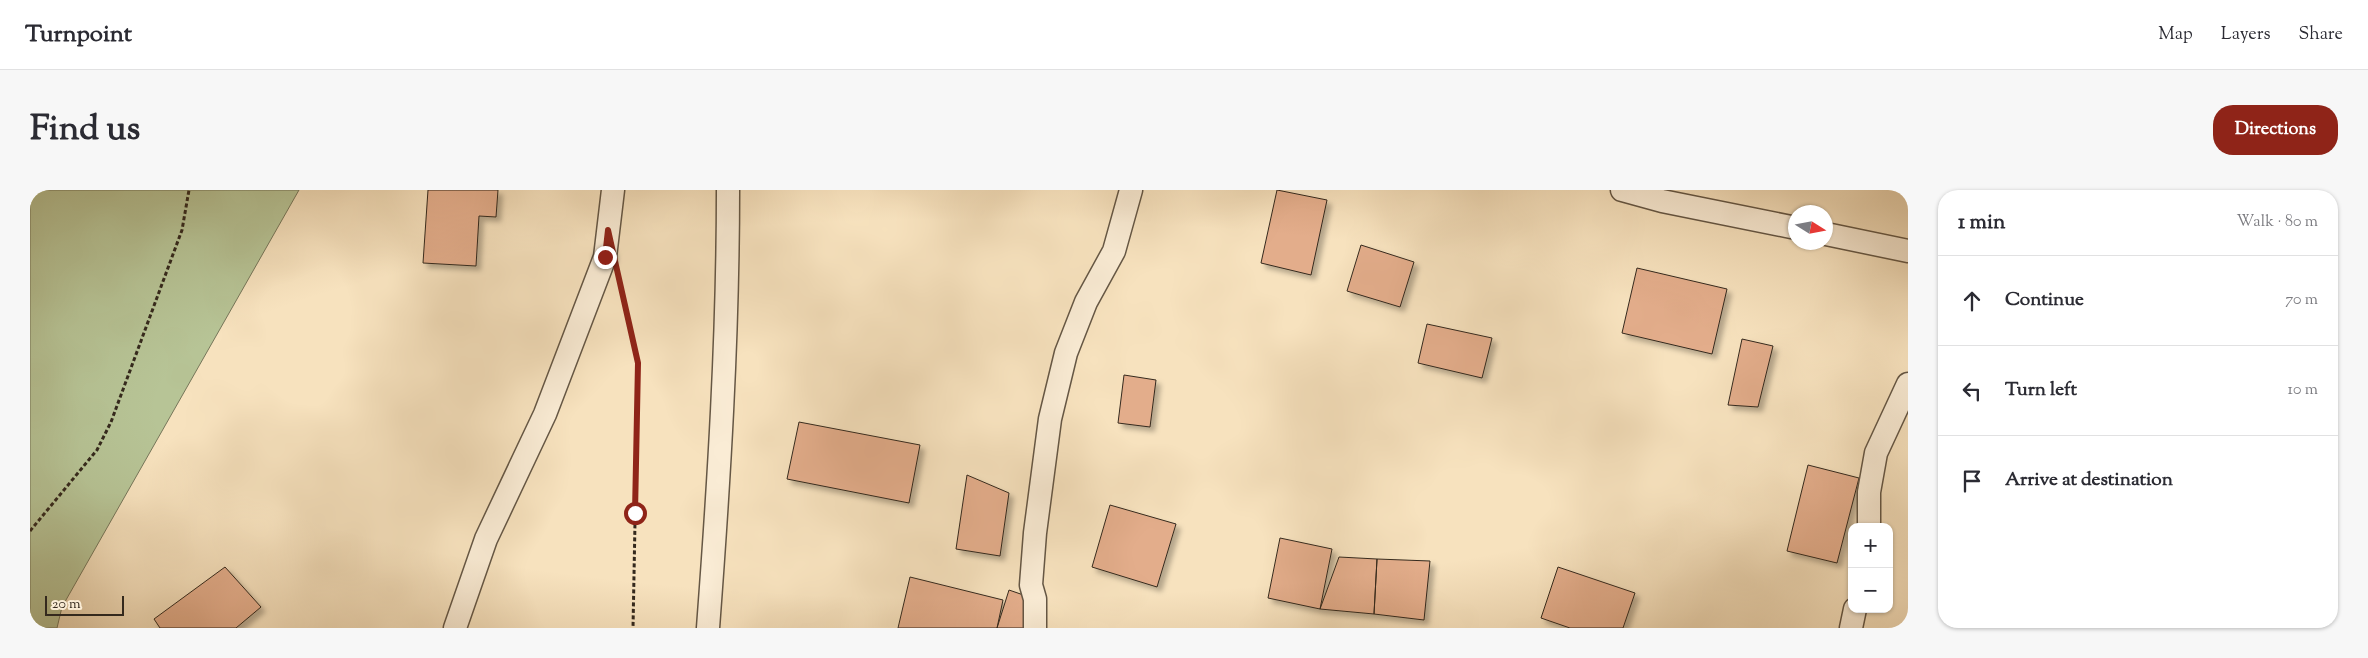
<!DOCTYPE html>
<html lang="en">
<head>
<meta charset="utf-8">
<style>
	body { margin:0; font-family:"Sorts Mill Goudy",serif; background:#f7f7f7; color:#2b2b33 }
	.controls { position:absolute; right:15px; bottom:15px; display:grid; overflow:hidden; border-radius:10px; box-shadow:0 1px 4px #0004 }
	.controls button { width:45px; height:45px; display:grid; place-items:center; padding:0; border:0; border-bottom:1px solid #e1e1e2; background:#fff; color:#2b2b33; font:25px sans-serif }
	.compass { position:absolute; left:1758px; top:15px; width:45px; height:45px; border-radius:50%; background:#fff; box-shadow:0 1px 4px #0004; rotate:101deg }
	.scale { position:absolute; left:15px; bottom:12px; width:79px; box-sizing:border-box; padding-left:5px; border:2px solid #34291d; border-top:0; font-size:14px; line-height:18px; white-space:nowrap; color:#34291d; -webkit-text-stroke:4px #faecd5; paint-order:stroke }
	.stop { position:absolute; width:15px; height:15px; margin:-11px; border:4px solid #8f2418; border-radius:50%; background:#fff }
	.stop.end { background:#8f2418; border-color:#fff; box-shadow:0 1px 5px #0008 }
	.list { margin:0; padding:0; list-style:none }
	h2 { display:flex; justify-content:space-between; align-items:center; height:65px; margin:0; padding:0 20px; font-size:21px }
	h2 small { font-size:16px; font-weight:400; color:#7c7c81 }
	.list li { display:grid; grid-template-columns:32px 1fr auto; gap:15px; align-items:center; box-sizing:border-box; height:90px; padding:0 20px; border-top:1px solid #e1e1e2 }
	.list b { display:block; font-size:19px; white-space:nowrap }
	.list em { font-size:16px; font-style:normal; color:#7c7c81 }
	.icon { flex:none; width:28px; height:28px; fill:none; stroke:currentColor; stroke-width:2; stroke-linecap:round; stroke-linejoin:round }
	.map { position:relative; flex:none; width:1878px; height:438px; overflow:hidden; border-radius:20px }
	header { display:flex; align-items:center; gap:30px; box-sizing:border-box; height:70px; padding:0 25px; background:#fff; border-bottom:1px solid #e1e1e2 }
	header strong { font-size:24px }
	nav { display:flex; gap:28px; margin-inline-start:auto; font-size:18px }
	.intro { display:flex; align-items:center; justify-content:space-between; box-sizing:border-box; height:120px; padding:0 30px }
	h1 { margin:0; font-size:35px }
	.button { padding:12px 22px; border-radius:20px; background:#8f2418; color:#fff; font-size:18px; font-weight:700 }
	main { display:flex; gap:30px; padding:0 30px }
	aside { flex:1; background:#fff; border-radius:20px; box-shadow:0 1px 4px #0004 }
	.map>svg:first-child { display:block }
</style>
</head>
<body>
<header>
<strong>Turnpoint</strong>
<nav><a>Map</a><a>Layers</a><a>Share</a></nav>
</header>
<div class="intro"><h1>Find us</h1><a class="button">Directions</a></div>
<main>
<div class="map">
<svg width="1878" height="438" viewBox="0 0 1878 438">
	<defs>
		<filter id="shadow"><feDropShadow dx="4.5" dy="4.5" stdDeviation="2.5" flood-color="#0004"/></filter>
	</defs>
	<rect width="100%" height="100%" fill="#f7e2be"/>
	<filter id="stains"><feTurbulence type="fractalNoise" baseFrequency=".004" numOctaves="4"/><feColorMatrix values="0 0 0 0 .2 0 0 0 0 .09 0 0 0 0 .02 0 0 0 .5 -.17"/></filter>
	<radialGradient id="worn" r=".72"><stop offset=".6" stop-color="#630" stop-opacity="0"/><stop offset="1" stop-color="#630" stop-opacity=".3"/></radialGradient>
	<path fill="#b7c496" stroke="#76765a" d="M0,0H269L32,417L27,438H0Z"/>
	<path fill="#e3ad8b" stroke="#34291d" filter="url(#shadow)" d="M398,0H468L466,27L449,26L446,76L393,73Z
		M1247,0L1297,10L1281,85L1231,73Z
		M1331,55L1384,72L1370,117L1317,101Z
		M1607,78L1697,99L1682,164L1592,143Z
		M1397,134L1462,148L1452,188L1388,173Z
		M1712,149L1743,156L1728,217L1698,215Z
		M1094,185L1126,190L1120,237L1088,233Z
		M769,232L890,255L879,313L757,289Z
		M1778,275L1829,288L1807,373L1757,361Z
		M937,285L979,303L970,366L926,359Z
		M1080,315L1146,334L1127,397L1062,377Z
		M1250,348L1302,359L1290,419L1238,408Z
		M1309,367L1347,369L1344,424L1290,419Z
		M1347,369L1400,371L1394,430L1344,424Z
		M195,377L231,417L206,438H130L124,429Z
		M1528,377L1605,403L1593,438H1540L1511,428Z
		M880,387L973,410L967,438H868Z
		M979,400L1005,409L996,438H967Z"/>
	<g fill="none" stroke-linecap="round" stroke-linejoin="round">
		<g stroke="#655745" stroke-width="25">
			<path id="minor" d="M1592,0L1632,11L1766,38
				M1796,44L1878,61
				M1839,337V302L1846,263L1878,194
				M425,438L456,349L515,224L575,67L583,0
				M678,438C689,292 698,146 698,0
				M1005,438V409L1001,395L1005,343L1020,229L1036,163L1056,112L1084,61L1101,0
				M1821,438L1825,419"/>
		</g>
		<path stroke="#34291d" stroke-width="3" stroke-dasharray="4 2.5" stroke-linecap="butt" d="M590,96L608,173L603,438
			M0,341L67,260L81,232L152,40L159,0"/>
		<use href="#minor" stroke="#faecd5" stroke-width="22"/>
	</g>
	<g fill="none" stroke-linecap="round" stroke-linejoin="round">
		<path stroke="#8f2418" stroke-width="6" d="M575,67L578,40L608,173L605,323"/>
	</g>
	<rect width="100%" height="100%" filter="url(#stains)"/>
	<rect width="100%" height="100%" fill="url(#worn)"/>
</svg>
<div class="controls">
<button>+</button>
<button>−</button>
</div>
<svg class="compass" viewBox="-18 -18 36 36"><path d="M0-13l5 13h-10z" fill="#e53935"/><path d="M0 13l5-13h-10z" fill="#7c7c81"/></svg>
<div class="scale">20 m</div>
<div class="stop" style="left:605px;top:323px"></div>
<div class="stop end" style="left:575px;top:67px"></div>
</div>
<aside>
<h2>1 min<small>Walk · 80 m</small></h2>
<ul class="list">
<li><svg class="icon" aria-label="ahead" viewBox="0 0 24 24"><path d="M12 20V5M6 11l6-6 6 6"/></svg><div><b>Continue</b></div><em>70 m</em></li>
<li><svg class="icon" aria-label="left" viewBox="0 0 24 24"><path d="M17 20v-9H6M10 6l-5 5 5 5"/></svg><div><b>Turn left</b></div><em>10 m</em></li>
<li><svg class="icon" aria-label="arrive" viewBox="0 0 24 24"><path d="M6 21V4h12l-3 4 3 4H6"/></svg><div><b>Arrive at destination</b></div></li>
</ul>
</aside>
</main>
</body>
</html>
